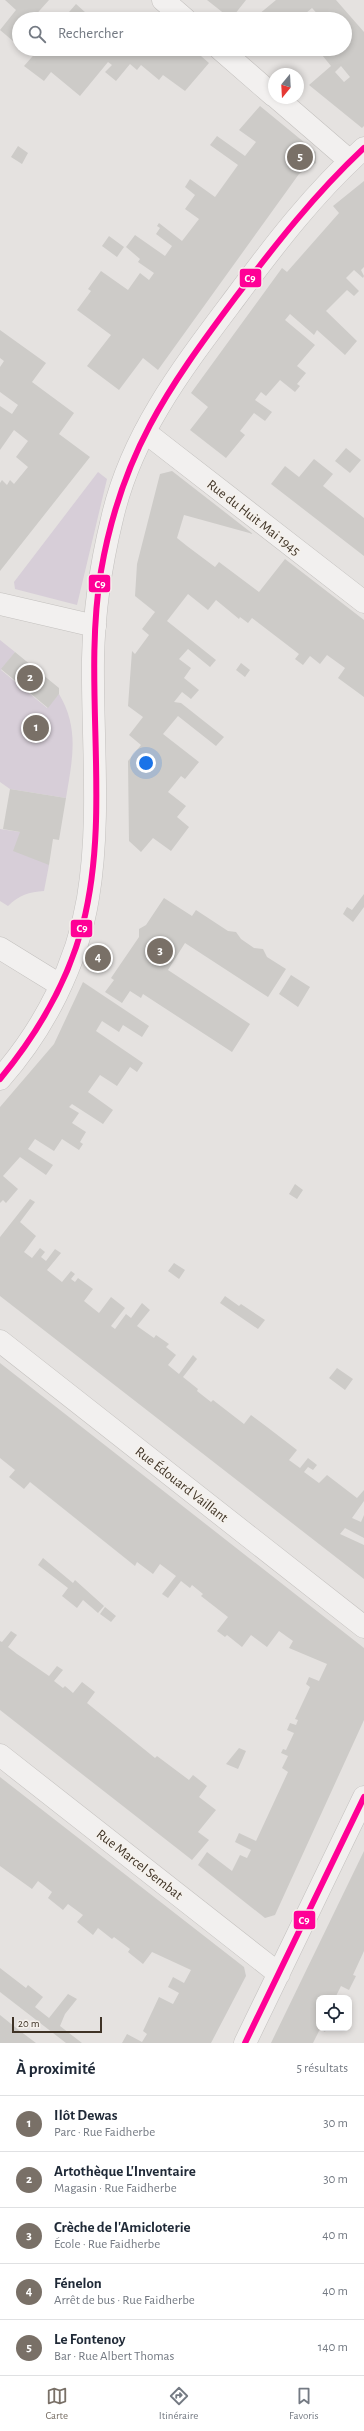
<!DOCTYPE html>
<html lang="fr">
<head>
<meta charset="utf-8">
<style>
	body { margin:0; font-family:"Alegreya Sans",sans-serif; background:#f6f6f7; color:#1f2937 }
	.controls { position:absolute; right:12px; bottom:12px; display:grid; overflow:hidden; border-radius:8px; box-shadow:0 2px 6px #0003 }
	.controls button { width:36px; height:36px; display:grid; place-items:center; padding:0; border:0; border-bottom:1px solid #e0e1e3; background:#fff; color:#1f2937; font:20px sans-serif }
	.compass { position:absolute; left:268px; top:68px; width:36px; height:36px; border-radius:50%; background:#fff; box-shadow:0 2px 6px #0003; rotate:198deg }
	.scale { position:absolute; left:12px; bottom:10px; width:90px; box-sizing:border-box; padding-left:4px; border:2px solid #3f3326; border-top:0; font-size:11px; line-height:14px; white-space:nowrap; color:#3f3326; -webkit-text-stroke:3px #f5f1ec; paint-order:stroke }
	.you { position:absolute; left:146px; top:763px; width:14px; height:14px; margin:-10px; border:3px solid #fff; border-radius:50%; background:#1a73e8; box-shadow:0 0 0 6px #1a73e833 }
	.badge { display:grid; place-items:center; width:26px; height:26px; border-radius:50%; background:#797067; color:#fff; font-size:13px; font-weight:700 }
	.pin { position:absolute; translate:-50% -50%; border:2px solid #fff; box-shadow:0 1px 4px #0006 }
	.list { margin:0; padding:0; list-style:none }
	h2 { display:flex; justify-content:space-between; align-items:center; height:52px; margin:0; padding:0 16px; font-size:17px }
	h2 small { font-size:13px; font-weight:400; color:#747a83 }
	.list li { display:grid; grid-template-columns:26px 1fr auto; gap:12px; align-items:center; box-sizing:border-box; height:56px; padding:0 16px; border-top:1px solid #e0e1e3 }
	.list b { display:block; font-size:15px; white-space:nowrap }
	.list p { margin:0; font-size:13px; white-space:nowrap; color:#747a83 }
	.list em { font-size:13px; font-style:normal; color:#747a83 }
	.icon { flex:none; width:22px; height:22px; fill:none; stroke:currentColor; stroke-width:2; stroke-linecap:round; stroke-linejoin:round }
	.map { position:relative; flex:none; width:364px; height:2043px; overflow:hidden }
	.search { position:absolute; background:#fff; box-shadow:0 2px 6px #0003; left:12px; right:12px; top:12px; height:44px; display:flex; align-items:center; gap:10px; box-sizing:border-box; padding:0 14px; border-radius:22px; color:#747a83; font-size:15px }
	.sheet { height:332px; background:#fff }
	nav { display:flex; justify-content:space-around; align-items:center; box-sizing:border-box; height:56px; border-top:1px solid #e0e1e3; background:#fff; font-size:11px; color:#747a83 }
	nav a { display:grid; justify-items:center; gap:2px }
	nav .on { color:#797067 }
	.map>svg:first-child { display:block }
</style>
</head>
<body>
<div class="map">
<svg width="364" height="2043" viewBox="0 0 364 2043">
	<rect width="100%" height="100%" fill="#e5e2e0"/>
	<path fill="#d7ced8" d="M98,472L107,479L77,605L15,589L14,582Z
		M0,640L15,652L1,670L47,708L59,694C80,729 72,761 66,798L10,789L0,782Z
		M0,829L20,832L49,865L44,891C29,892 19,895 8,906L0,901Z"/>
	<path fill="#cdcbc8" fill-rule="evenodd" d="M5,0H49L32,19H19V34L13,41L0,30L16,10Z
		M207,0H246L231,19Z
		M276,0H336L364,32V126L362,128L309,85L331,66L322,55L325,52L322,49H345V19H322L312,8L299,19H253ZM341,66L350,77L344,82L335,72Z
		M76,4L86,13L81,19H63Z
		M39,49H92L100,56L106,49H193L209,63L185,91L163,75L159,80L141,65L137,70L130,64L116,81L105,72L112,65L108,62L80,96L51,72L44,81L24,66Z
		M260,106L316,152V163L299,174L158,370L143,358L119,390L87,366L111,335L77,310L91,291L88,289L101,271L128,290L140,273L149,280L154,273L138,262L140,259L126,247L135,235L165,256L172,246L156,234L160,228L157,226L159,223L182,241L199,219L185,209L195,195L185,187L190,179L215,197L238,165L210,145L217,136L245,156L256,142L239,130Z
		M18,146L28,153L22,164L11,157Z
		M364,181V267L361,270L364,276L363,278L354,270L346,278L359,291L354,296L347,290L326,311L357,341L345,355L317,330L314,335L290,314L285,320L315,345L297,366L306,373L297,384L300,386L295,392L280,380L266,396L261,392L255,400L272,412L265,421L254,413L240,431L245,435L226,458L190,430L208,407L191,393L282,268L287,272L339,213L333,206Z
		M109,236L124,247L117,257L102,246Z
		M0,330L46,363L32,382L74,413L59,434L90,457L0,571V483L2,480L7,485L10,480L14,484L28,467L16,457L28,441L14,430L0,450V406L12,414L18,405L0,392V367L4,361L0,358Z
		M346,448L361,460L350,473L335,461Z
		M314,459L333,474L323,486L364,518V556L271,484L285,466L299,477Z
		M172,471L253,534L184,515L177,538L187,546L215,567L219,562L259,592L285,559L364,620V697L338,678L345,668L327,655L320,664L310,656L303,665L295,659L299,654L252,618L248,623L240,617L239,619L216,600L208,610L188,594L167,621L216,660L210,667L188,649L179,659L191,668L184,678L199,690L191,699L182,692L174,702L181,703L224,737L216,746L178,716L163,734L199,762L185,779L181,776L168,792L186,806L177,817L189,827L171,851L153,838L141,852L129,841L128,761L141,745L129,735L143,717L128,706L132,651L135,654L149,635L142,629L155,612L135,596L137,564L160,474Z
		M15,652L59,688V694L48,708L1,669Z
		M241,663L250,670L245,677L236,670Z
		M10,789L66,798L59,840L53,839L49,865L13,851L20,832L3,829Z
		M364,894V907L353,922L343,914L347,907L352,910Z
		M164,898L192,916L196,910L228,931L236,932L241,939L254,948L263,949L267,957L286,969L268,997L185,943L168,970L250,1024L232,1052L143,994L141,998L130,991L122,1003L105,992L114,980L111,978L139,937V929L146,925Z
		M291,975L310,987L298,1007L279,994Z
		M83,982L149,1026L142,1037L123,1025L119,1032L102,1021L96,1031L143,1063L137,1072L130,1067L117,1086L100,1075L88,1092L113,1110L103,1124L72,1104L69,1107L79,1113L72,1123L86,1132L80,1142L83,1144L79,1150L62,1139L54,1151L35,1139L28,1149L53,1165L46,1175L20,1157L3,1176L18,1189L6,1203L3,1200L0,1203V1107L54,1044Z
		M295,1184L303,1190L297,1199L289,1194Z
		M30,1199L35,1202L20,1222L36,1236L24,1252L32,1258L40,1248L45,1252L41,1257L46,1261L55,1249L61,1253L47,1270L62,1282L71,1271L75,1274L71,1279L75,1282L78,1278L93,1289L84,1301L99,1313L111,1297L125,1308L111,1326L115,1329L126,1314L131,1318L142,1303L150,1310L137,1326L154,1338L156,1335L169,1344L166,1347L176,1355L168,1365L179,1374L193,1355L197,1359L183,1377L198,1389L197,1391L211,1402L213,1400L244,1424L251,1415L267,1427L297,1450L289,1460L300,1468L308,1458L317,1465L313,1470L308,1467L304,1472L319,1483L327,1475L357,1498L364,1490V1501L352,1518L361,1522L364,1515V1538L345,1528L340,1534L364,1545V1579L0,1296V1237Z
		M174,1263L185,1270L179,1279L168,1271Z
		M225,1296L239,1306L241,1304L265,1320L258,1329L220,1303Z
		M0,1363L364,1648V1720L275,1915L265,1918L198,1865L207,1852L232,1871L240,1855L247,1858L251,1850L235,1842L239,1833L256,1841L288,1772L282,1768L288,1756L281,1753L283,1749L286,1750L294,1733L287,1730L290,1723L296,1725L298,1720L295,1719L310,1687L306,1684L309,1677L319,1681L327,1664L289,1648L293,1641L279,1631L267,1647L251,1635L242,1647L227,1635L225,1637L217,1631L228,1617L201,1596L203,1594L192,1585L190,1588L181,1581L168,1598L162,1594L176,1576L160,1564L153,1574L137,1562L135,1566L30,1482L24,1489L9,1477L15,1470L0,1458Z
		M337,1368L353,1379L345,1390L329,1378Z
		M43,1558L73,1583L75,1580L104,1606L98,1613L83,1600L77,1608L62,1596L68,1588L38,1565Z
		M105,1607L116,1616L111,1622L100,1614Z
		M11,1631L17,1635L8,1647L17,1654L49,1676L57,1666L63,1670L54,1681L63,1688L65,1686L73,1693L82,1682L95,1692L87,1703L155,1758L157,1756L189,1780L193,1775L207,1786L199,1797L216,1810L198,1832L209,1840L192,1860L0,1710V1641L2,1642Z
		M239,1748L246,1751L238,1769L226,1764Z
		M0,1777L244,1967L246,1976L211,2043H122L127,2034L142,2042L147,2034L143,2031L159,1997L173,2004L179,1993L168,1987L173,1977L184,1983L191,1970L152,1952L143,1964L128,1952L130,1949L114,1937L112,1939L98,1928L93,1935L77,1922L83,1915L68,1904L63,1910L48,1898L52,1892L38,1881L32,1889L0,1866Z
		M364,1851V1951L353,1975L356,1976L349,1990L341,1986L336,1996L340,1998H319V2028H327L325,2032L320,2029L313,2043H271Z
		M0,1968L26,1988L28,1985L43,1997L35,2007L49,2018L68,1994L77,1999L65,2014L60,2026L82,2043H66L0,1992Z
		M0,2015L20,2031L36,2043H0Z"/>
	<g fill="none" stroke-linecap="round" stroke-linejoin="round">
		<g stroke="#c3c0be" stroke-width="23">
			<path id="minor" d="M163,0L185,19
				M220,49L274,96
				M277,98L350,161
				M145,432L364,602
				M0,604L95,626
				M0,948L60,985
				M0,1341L364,1627
				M0,1755L279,1974
				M245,2043L364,1797"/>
		</g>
		<g stroke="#c3c0be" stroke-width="23">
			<path id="tertiary" d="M0,1079C44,1029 77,965 88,898C101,820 92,738 93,659C94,612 101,564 112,519C131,434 184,366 235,298C275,244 314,193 364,148"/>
		</g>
		<use href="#minor" stroke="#f2f0ef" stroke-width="22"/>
		<use href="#tertiary" stroke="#f2f0ef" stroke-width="22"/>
		<g stroke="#f5f1ec" stroke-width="9">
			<path id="bus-1" d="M0,1079C38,1033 68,982 83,924C112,809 82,687 101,571C121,455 167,389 235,298C275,245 315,194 364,148
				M245,2043L364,1797"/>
		</g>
		<use href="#bus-1" stroke="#ff0096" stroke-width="6"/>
	</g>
	<g text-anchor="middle" stroke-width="3" stroke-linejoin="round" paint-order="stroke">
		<g font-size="14" fill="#3f3326" stroke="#f5f1ec">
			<text transform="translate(254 517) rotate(38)" y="5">Rue du Huit Mai 1945</text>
			<text transform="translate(182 1484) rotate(38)" y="5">Rue Édouard Vaillant</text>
			<text transform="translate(140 1864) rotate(38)" y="5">Rue Marcel Sembat</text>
		</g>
	</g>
	<g stroke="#f5f1ec" stroke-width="1.5">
		<rect x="239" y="268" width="23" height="20" rx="4" fill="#ff0096"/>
		<rect x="88" y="574" width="23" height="19" rx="4" fill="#ff0096"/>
		<rect x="70" y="919" width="23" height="19" rx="4" fill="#ff0096"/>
		<rect x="293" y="1910" width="23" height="20" rx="4" fill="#ff0096"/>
	</g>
	<g font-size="11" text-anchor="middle" font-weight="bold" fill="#fff">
		<text x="250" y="282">C9</text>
		<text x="100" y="588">C9</text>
		<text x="82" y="932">C9</text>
		<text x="304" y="1924">C9</text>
	</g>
</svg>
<div class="controls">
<button><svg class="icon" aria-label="locate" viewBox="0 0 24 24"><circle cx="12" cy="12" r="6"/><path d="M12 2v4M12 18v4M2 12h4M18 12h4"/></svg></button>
</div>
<svg class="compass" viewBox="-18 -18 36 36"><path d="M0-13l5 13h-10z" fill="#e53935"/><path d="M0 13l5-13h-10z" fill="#747a83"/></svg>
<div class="scale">20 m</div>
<div class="you"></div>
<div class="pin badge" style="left:36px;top:728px">1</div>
<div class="pin badge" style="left:30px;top:678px">2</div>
<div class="pin badge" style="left:160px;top:951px">3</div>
<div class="pin badge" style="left:98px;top:958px">4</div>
<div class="pin badge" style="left:300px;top:157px">5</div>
<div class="search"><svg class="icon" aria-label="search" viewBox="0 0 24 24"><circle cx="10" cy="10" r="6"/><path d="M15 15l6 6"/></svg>Rechercher</div>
</div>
<section class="sheet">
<h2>À proximité<small>5 résultats</small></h2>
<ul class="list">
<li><span class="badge">1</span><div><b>Ilôt Dewas</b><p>Parc · Rue Faidherbe</p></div><em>30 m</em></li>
<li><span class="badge">2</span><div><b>Artothèque L'Inventaire</b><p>Magasin · Rue Faidherbe</p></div><em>30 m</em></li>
<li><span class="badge">3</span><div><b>Crèche de l'Amicloterie</b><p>École · Rue Faidherbe</p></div><em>40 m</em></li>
<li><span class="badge">4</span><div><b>Fénelon</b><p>Arrêt de bus · Rue Faidherbe</p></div><em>40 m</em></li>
<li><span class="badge">5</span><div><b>Le Fontenoy</b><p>Bar · Rue Albert Thomas</p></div><em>140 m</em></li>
</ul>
</section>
<nav>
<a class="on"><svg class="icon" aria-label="map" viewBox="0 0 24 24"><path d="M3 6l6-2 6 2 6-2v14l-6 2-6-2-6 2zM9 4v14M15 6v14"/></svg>Carte</a>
<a><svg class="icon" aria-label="directions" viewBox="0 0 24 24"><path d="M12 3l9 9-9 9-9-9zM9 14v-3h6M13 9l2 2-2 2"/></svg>Itinéraire</a>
<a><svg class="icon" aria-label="saved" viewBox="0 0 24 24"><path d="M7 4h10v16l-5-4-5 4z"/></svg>Favoris</a>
</nav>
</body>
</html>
